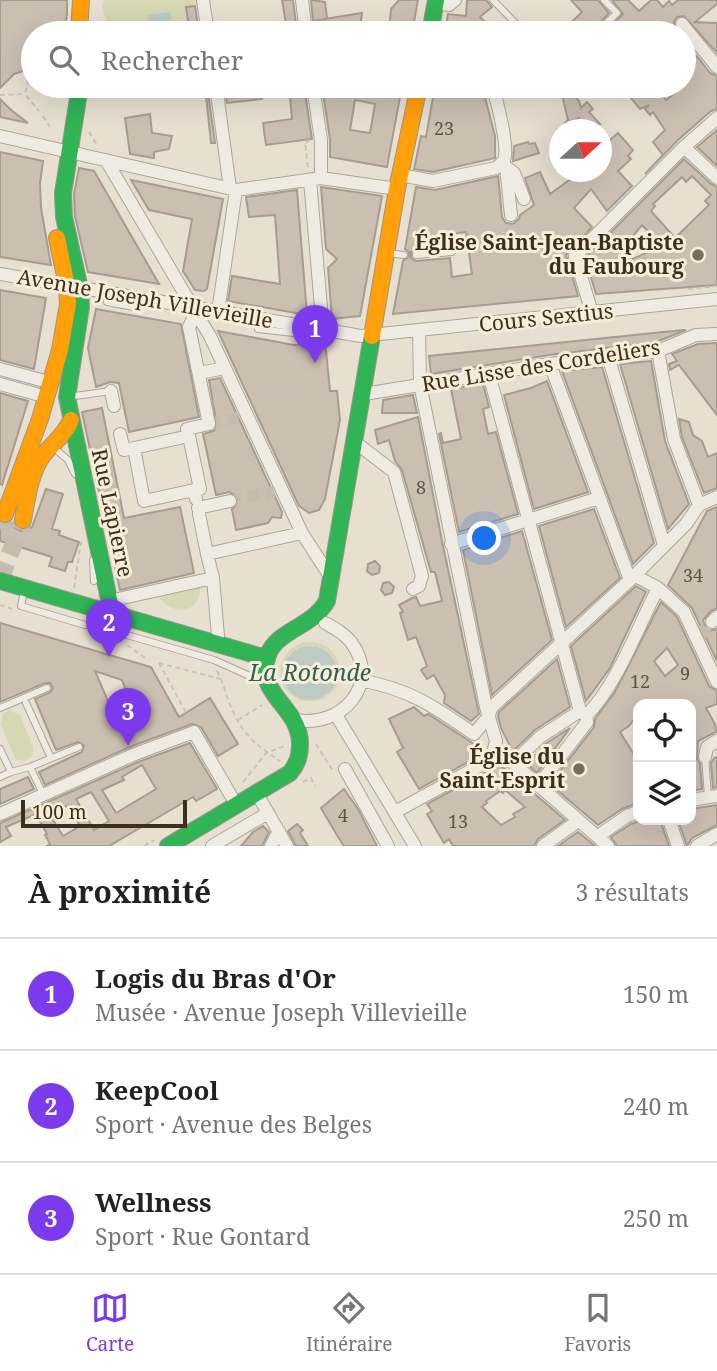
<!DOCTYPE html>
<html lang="fr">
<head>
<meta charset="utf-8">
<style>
	body { margin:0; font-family:"Noto Serif",serif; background:#f6f6f6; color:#222 }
	.controls { position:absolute; right:21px; bottom:21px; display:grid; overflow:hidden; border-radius:14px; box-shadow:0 7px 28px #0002 }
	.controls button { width:63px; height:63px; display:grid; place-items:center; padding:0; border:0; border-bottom:2px solid #e0e0e0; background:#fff; color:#222; font:35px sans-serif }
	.compass { position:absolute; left:549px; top:119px; width:63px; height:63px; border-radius:50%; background:#fff; box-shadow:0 7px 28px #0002; rotate:69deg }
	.scale { position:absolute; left:21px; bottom:18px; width:166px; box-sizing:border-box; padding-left:7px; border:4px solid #3d2e20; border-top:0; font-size:19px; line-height:24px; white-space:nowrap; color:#3d2e20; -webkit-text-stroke:5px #f7eed8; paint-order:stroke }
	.you { position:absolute; left:485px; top:539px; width:24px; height:24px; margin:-18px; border:5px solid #fff; border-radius:50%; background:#1a73e8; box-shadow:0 0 0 10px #1a73e833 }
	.badge { display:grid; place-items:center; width:46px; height:46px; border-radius:50%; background:#7c3aed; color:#fff; font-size:23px; font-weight:700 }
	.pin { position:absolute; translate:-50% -58px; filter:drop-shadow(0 2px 4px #0008) }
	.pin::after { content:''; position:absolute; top:37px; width:24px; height:21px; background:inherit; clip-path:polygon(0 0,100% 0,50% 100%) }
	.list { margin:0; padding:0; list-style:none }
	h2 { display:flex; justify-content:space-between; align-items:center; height:91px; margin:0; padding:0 28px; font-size:30px }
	h2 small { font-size:23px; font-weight:400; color:#767676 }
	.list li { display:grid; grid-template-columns:46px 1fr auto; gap:21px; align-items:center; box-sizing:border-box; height:112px; padding:0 28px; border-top:2px solid #e0e0e0 }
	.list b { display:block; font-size:26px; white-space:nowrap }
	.list p { margin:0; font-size:23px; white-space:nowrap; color:#767676 }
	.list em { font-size:23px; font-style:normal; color:#767676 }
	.icon { flex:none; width:38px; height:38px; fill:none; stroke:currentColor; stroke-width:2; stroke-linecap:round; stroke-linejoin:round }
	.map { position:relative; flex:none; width:717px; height:846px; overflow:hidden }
	.search { position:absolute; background:#fff; box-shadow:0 7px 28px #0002; left:21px; right:21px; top:21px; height:77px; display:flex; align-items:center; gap:18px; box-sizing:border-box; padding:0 24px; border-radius:38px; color:#767676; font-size:26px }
	.sheet { height:427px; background:#fff }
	nav { display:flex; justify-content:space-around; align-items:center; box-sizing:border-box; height:98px; border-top:2px solid #e0e0e0; background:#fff; font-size:19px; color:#767676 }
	nav a { display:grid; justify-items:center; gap:4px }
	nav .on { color:#7c3aed }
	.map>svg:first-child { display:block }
</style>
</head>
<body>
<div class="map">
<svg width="717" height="846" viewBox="0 0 717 846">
	<rect width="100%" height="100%" fill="#e7e0d1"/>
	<path fill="#d6d7b3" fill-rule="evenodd" d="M105,0H197V5L186,7L190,33H110L102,6Z
		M200,585C202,614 171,618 157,594Z
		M303,642C341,638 355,683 321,700C280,710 263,658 303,642ZM313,645L336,681L325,696L300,698L286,686L301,647Z
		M9,710L20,715L33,747V755L26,761L17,760L14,756L1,724L3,714Z"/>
	<path fill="#bcccc2" d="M170,12L172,20L149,23L148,15Z
		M283 673a27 27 0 1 1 54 0a27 27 0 1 1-54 0Z"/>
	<path fill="#cbbfb2" stroke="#a89c90" stroke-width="2" fill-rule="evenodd" d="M0,0H67V12L65,33H33V72L23,71L14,74L0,88Z
		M282,0H293L297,33H284L283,25L286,24Z
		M311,0L325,2L327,19L313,21Z
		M399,0H418L412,33H389L391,9Z
		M467,0H486L492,7L480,17L485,22L475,31L469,26L468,33H445L448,14L466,16Z
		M571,0H598L609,13L590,33H560L582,12Z
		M612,0H628L639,11L651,0H657L663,7L669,1L672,5L678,0H717V4L695,22L717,23V53L684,16L677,17L674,22L678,33H635L627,23L615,33H604L623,14Z
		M195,6L199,33H190L186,7Z
		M362,13L359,33H325L324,19Z
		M684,40L710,73L717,76V109L711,111L678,140L645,174L663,155L653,142L665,130L653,112L650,115L645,109L649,105L640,109L621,86H655L666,100L684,86Z
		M205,86H207L215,143H211Z
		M225,86H243V92L260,90L262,99L227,103Z
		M289,86H304L312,139L266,145L263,123L292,119Z
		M322,86H402L387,167L330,157V139ZM355,100L375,104L370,133L350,130Z
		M435,86H482L495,136V158L433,172L414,169L421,136L426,137Z
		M571,92L579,101L581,108L587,102L593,109L589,112L600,124L583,130L579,118L564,124L568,120L562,95Z
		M0,99L11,110L28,123L0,117Z
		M150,114L152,133L172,136L169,149L154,152V158L130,154L125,118Z
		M717,130V166L697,147Z
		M618,133L633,150L628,156L631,159L618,171L632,186L607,211L591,189L574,208L592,227L566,255L578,296L393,314L403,261L409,256V252L405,249L416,187L435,190L498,176L502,217L506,223L513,224L519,219L520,215L534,205L525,178L540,172L550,194L576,175L575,172H601V148ZM466,232L472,274L452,277L450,258L416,261L411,258V252L415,249L442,247L441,235Z
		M528,142L529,144L535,143L539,153L513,161L514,146Z
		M0,152L43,161L40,183L41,208L51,265L0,257Z
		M684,159L711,184L717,187V285L596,294L585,258ZM692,176L711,195L705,201L709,205L675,238L651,211L655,206L653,204L682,177L686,182ZM642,225L659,243L648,252L633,259L627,243Z
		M79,168L94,171L159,284L88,272L75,216L74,194Z
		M131,180L223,199L207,289L204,291L195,290L183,271L192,219L149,210Z
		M321,187L382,196L360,316L332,319L328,268L337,259L326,249Z
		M297,190L307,315L228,301L232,276L280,284L275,215L249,217L246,197Z
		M0,290L46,298L34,369L0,360Z
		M96,309L181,324L199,417L129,432L119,383L110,382L96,387L88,348Z
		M683,330H686L656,342L549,355L431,374L429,356Z
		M218,331L294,345L325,341L330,391H337L340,420L325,499L319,510L309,513L299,506Z
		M717,343V415L679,365L670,370L669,364L677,361L672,354L698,344Z
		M651,361L665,441L689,504L668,529L620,364Z
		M602,367L654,543L633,564L562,371Z
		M220,378L282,512L281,518L272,517L268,523L236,530L232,509L238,504L237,496L229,492L216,495L203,434L214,431L217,426L209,380Z
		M547,381L588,492L534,509L504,395L531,388Z
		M483,384L489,407L483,409L488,434L496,432L518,514L459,532L439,434L441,433L443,443L461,439L451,389Z
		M0,393L28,401L2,485L0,484Z
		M413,395L417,413H382L383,400Z
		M102,408L124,518L180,507L194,573L120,590L82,412Z
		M418,417L443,546L479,714L471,721L444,703L445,695L434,675L427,679L421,670L427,666L416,637L408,640L400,613L403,612L399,605L412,598L416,597L420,606L442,601L435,572H431L402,470L395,461L389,440L378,444L375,430Z
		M679,419L689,422L693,435L702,441L708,457L717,453V488L704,493L682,437Z
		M46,489L63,494L52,529L60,531L59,535L79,542L72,562H68L65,571L49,566L52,557L0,541V524L6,525L12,523L15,528L21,531L32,527Z
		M717,507V608L711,611L703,620L706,629L710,631L717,629V661L692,608L668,585L707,511Z
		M594,509L620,578L566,627L539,526Z
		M522,531L552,640L492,695L463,550Z
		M375,561L380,566L379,573L372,575L367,571L368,564Z
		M389,582L394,587L392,593L385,595L381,590L383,583Z
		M636,586L646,592L610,668L586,701L571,646Z
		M661,602L677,617L709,686L717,691V704L706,708L715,724L716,732L698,741L697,759L700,764L702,789L691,791V723L694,727L691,722V704H638V714L629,726L620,732L633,753L638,749V803L622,809L598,825L550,784L594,727L595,719L615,692ZM667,648L678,665L665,676L654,661Z
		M0,623L151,667L179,717L210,698L238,744L218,756L201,727L192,724L132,746L45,785L39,772L82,752L84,746L78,742L56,750L35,699L51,692L53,688L50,683H45L0,702ZM95,671L122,680L127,693L108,701Z
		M557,659L570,707L535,730L512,752L504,747L509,744L501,728L498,716L499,712Z
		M304 672a6 6 0 1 1 12 0a6 6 0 1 1-12 0Z
		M414,707L424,716L428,714L486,752L419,789L397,752L403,748L389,719Z
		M570,728L537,773L527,764L545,744Z
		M190,743L217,789L196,801L193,797L186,801L109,846H47L50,844L45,835L47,834L36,814L6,827L11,836L0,842V823L138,762ZM142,765L156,789L116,813L102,790L124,780L122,777ZM91,792L109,821L94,830L76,799ZM68,805L80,826L63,836L50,815Z
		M717,757V787L713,788L711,763L714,758Z
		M499,765L508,771L565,820L538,839L534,846H453L449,839L444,843L427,814L432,811L427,804ZM505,790L525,807L513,814L515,817L501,825L482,807L487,803L486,801L500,791L503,793Z
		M28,777L34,789L0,804V789Z
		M344,789L358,809L377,846H344L338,837L321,808Z
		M717,805V825L692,838L687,846L678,820H691V809Z
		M642,820H660L669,846H617L611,837L631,824Z
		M297,824L303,830L300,833L308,846H296L288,831Z
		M263,826L269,832L262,846H241L253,832Z
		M578,832L595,846H558Z"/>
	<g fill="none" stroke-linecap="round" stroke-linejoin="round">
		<path stroke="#c5bcae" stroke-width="12" stroke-dasharray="12 6" stroke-linecap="butt" d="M209,424L247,416
			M230,501L274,492
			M699,637L712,622"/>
		<path stroke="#c5bcae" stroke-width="18" stroke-dasharray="18 9" stroke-linecap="butt" d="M0,529L5,514
			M0,580L23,520"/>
		<g stroke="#ada599" stroke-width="8">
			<path id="lane" d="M493,0L525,33
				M596,33L617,13L604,0
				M388,253L404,255
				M416,255L452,252L453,239
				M108,293L107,302L139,308
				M258,329L320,336L323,331
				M68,397L111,391
				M54,448L68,460L75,474
				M93,560L94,581
				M24,591L21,606L85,625
				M90,615L95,621L113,631L214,660L252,677L262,676
				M26,703L51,758
				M0,708L47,688
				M0,749L11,772L30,767L43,794
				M705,757L708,797
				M30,767L79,747
				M0,777L11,772"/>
		</g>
		<g stroke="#ada599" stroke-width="14">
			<path id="street" d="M203,0L208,33
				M302,0L306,33
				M436,3L449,5L455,0
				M682,24L717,67
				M216,86L230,188
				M313,86L321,140V178
				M0,136L236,190L321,178L397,189
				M684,147L717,178
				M106,160L189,301
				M503,163L506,167L511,215
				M506,167L514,173L524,199
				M400,175L433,181L496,168C499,165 502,164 504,160C509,149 497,97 491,86
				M310,180L323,331
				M0,274L361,336L717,299
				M218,312L236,190
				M196,313L210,336L302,533L331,578
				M592,313L575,256L684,147L717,118
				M419,331L420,384L486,707L496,741L494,749L499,755
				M658,351L674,439L699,505
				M608,356L664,545
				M550,364L630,580
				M0,369L52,383
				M199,373L225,368
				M489,374L580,711L586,716L587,722L538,786
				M0,384L47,397
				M111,391L114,406
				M364,394L550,364L658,351L696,335L717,334
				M120,434L124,450L134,448
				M189,436L187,429L209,424L189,327L196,313
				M355,442L394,472L422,576L419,586L413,589
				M194,490L144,501L134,448L189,436L200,489L194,490L196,499
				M198,508L230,501
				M199,514L207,554L302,533
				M451,544L599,498
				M634,575L658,588L684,612L717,682
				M213,578L218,636
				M118,599L213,578L207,554
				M712,622L717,617
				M360,680C411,690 432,705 474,734L488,717L492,707L630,580L686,524L699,505L717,497
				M336,715L415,846
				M586,716C618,683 637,629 658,588
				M296,720C342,728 382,684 351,642C344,633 334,628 325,623
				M499,755L513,763L608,846
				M705,757L707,747L717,741
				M513,763L540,737L580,711
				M345,769L388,846
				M257,794L287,846
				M691,800L717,796
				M395,812L499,755
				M0,814L135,754L194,732L237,806
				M669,820L678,846
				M598,836L627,816L638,812
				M212,846L268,813
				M271,846L279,831
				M543,846L578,821
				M697,846L717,834"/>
		</g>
		<g stroke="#9c958a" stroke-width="18">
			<path id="fast" d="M430,33L436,0
				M80,86L63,193L64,217L80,289L81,307L67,397L112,614
				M0,581L266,658
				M168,846L290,773C298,763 300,755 300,743C299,705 254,695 268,655C277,630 311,628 327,601L372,336"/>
		</g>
		<g stroke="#9c958a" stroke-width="18">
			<path id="slow" d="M79,33L81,0
				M372,336L397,189L419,86
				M5,514L40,419L60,350L68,304L67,286L57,238
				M23,520C27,499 30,473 43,455C53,443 65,435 71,420"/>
		</g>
		<path stroke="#c8c2b9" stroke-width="2" stroke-dasharray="5 3.5" stroke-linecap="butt" d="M30,71L25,94L39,111
			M0,95L24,94
			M43,116L50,127
			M89,132L97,145
			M308,167L305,142L309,141
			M688,289L717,286
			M251,397L295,391
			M227,418L228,420
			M74,588L81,542
			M0,605L12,609
			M127,645L148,660
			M159,663L190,720
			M159,663L221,679
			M217,671C223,681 225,692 229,702C241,733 253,743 280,761
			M238,720L262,705
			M316,744L333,771
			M243,782L266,753L285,746
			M303,782L311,778L315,786
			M144,846L154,840"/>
		<use href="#lane" stroke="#efebe3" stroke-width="6"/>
		<use href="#street" stroke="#efebe3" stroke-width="12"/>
		<use href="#fast" stroke="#30b455" stroke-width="16"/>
		<use href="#slow" stroke="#ff9f0a" stroke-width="16"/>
	</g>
	<g fill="#786c5e" stroke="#f7eed8" stroke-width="2.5">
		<circle cx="698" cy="255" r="7"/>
		<circle cx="579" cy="769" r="7"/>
	</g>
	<g text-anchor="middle" stroke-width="6" stroke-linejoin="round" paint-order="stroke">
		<g font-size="18" fill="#605244">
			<text x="444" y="135">23</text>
			<text x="421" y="494">8</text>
			<text x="693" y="582">34</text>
			<text x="685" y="680">9</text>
			<text x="640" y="688">12</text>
			<text x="343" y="822">4</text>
			<text x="458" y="828">13</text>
		</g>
		<g font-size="21" font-weight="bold" fill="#3d2e20" stroke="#f7eed8" text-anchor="end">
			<text x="684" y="250">Église Saint-Jean-Baptiste<tspan x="684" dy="24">du Faubourg</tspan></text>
			<text x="565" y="764">Église du<tspan x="565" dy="24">Saint-Esprit</tspan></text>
		</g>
		<g font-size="21" fill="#3d2e20" stroke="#f7eed8">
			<text transform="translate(145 299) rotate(10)" y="7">Avenue Joseph Villevieille</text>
			<text transform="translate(546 318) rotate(-6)" y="7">Cours Sextius</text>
			<text transform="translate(541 366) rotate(-9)" y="7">Rue Lisse des Cordeliers</text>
			<text transform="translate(112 513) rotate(78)" y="7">Rue Lapierre</text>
		</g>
		<g font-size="23" font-style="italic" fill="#2f5d5a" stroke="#f7eed8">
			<text x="310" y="681">La Rotonde</text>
		</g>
	</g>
</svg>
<div class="controls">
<button><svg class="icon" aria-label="locate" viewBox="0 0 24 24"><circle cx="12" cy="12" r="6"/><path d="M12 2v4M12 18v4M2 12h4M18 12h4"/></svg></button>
<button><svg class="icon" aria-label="layers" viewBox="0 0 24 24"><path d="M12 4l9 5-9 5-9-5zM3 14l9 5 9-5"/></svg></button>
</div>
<svg class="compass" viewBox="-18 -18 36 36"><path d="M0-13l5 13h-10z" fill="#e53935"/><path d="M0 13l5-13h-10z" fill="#767676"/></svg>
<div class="scale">100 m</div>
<div class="you"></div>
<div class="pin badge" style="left:315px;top:363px">1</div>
<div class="pin badge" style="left:109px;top:657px">2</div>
<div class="pin badge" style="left:128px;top:746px">3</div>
<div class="search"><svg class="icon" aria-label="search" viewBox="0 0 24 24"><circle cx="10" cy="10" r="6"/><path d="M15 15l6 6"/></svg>Rechercher</div>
</div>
<section class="sheet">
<h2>À proximité<small>3 résultats</small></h2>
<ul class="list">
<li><span class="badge">1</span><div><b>Logis du Bras d'Or</b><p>Musée · Avenue Joseph Villevieille</p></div><em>150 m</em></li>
<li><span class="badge">2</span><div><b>KeepCool</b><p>Sport · Avenue des Belges</p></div><em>240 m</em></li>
<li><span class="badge">3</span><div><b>Wellness</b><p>Sport · Rue Gontard</p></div><em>250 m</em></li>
</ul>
</section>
<nav>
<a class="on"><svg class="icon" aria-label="map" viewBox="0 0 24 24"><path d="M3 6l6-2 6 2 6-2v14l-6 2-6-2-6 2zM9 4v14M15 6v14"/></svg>Carte</a>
<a><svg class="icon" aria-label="directions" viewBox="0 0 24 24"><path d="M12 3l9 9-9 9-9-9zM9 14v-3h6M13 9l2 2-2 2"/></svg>Itinéraire</a>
<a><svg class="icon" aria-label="saved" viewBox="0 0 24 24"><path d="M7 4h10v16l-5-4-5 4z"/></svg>Favoris</a>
</nav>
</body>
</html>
